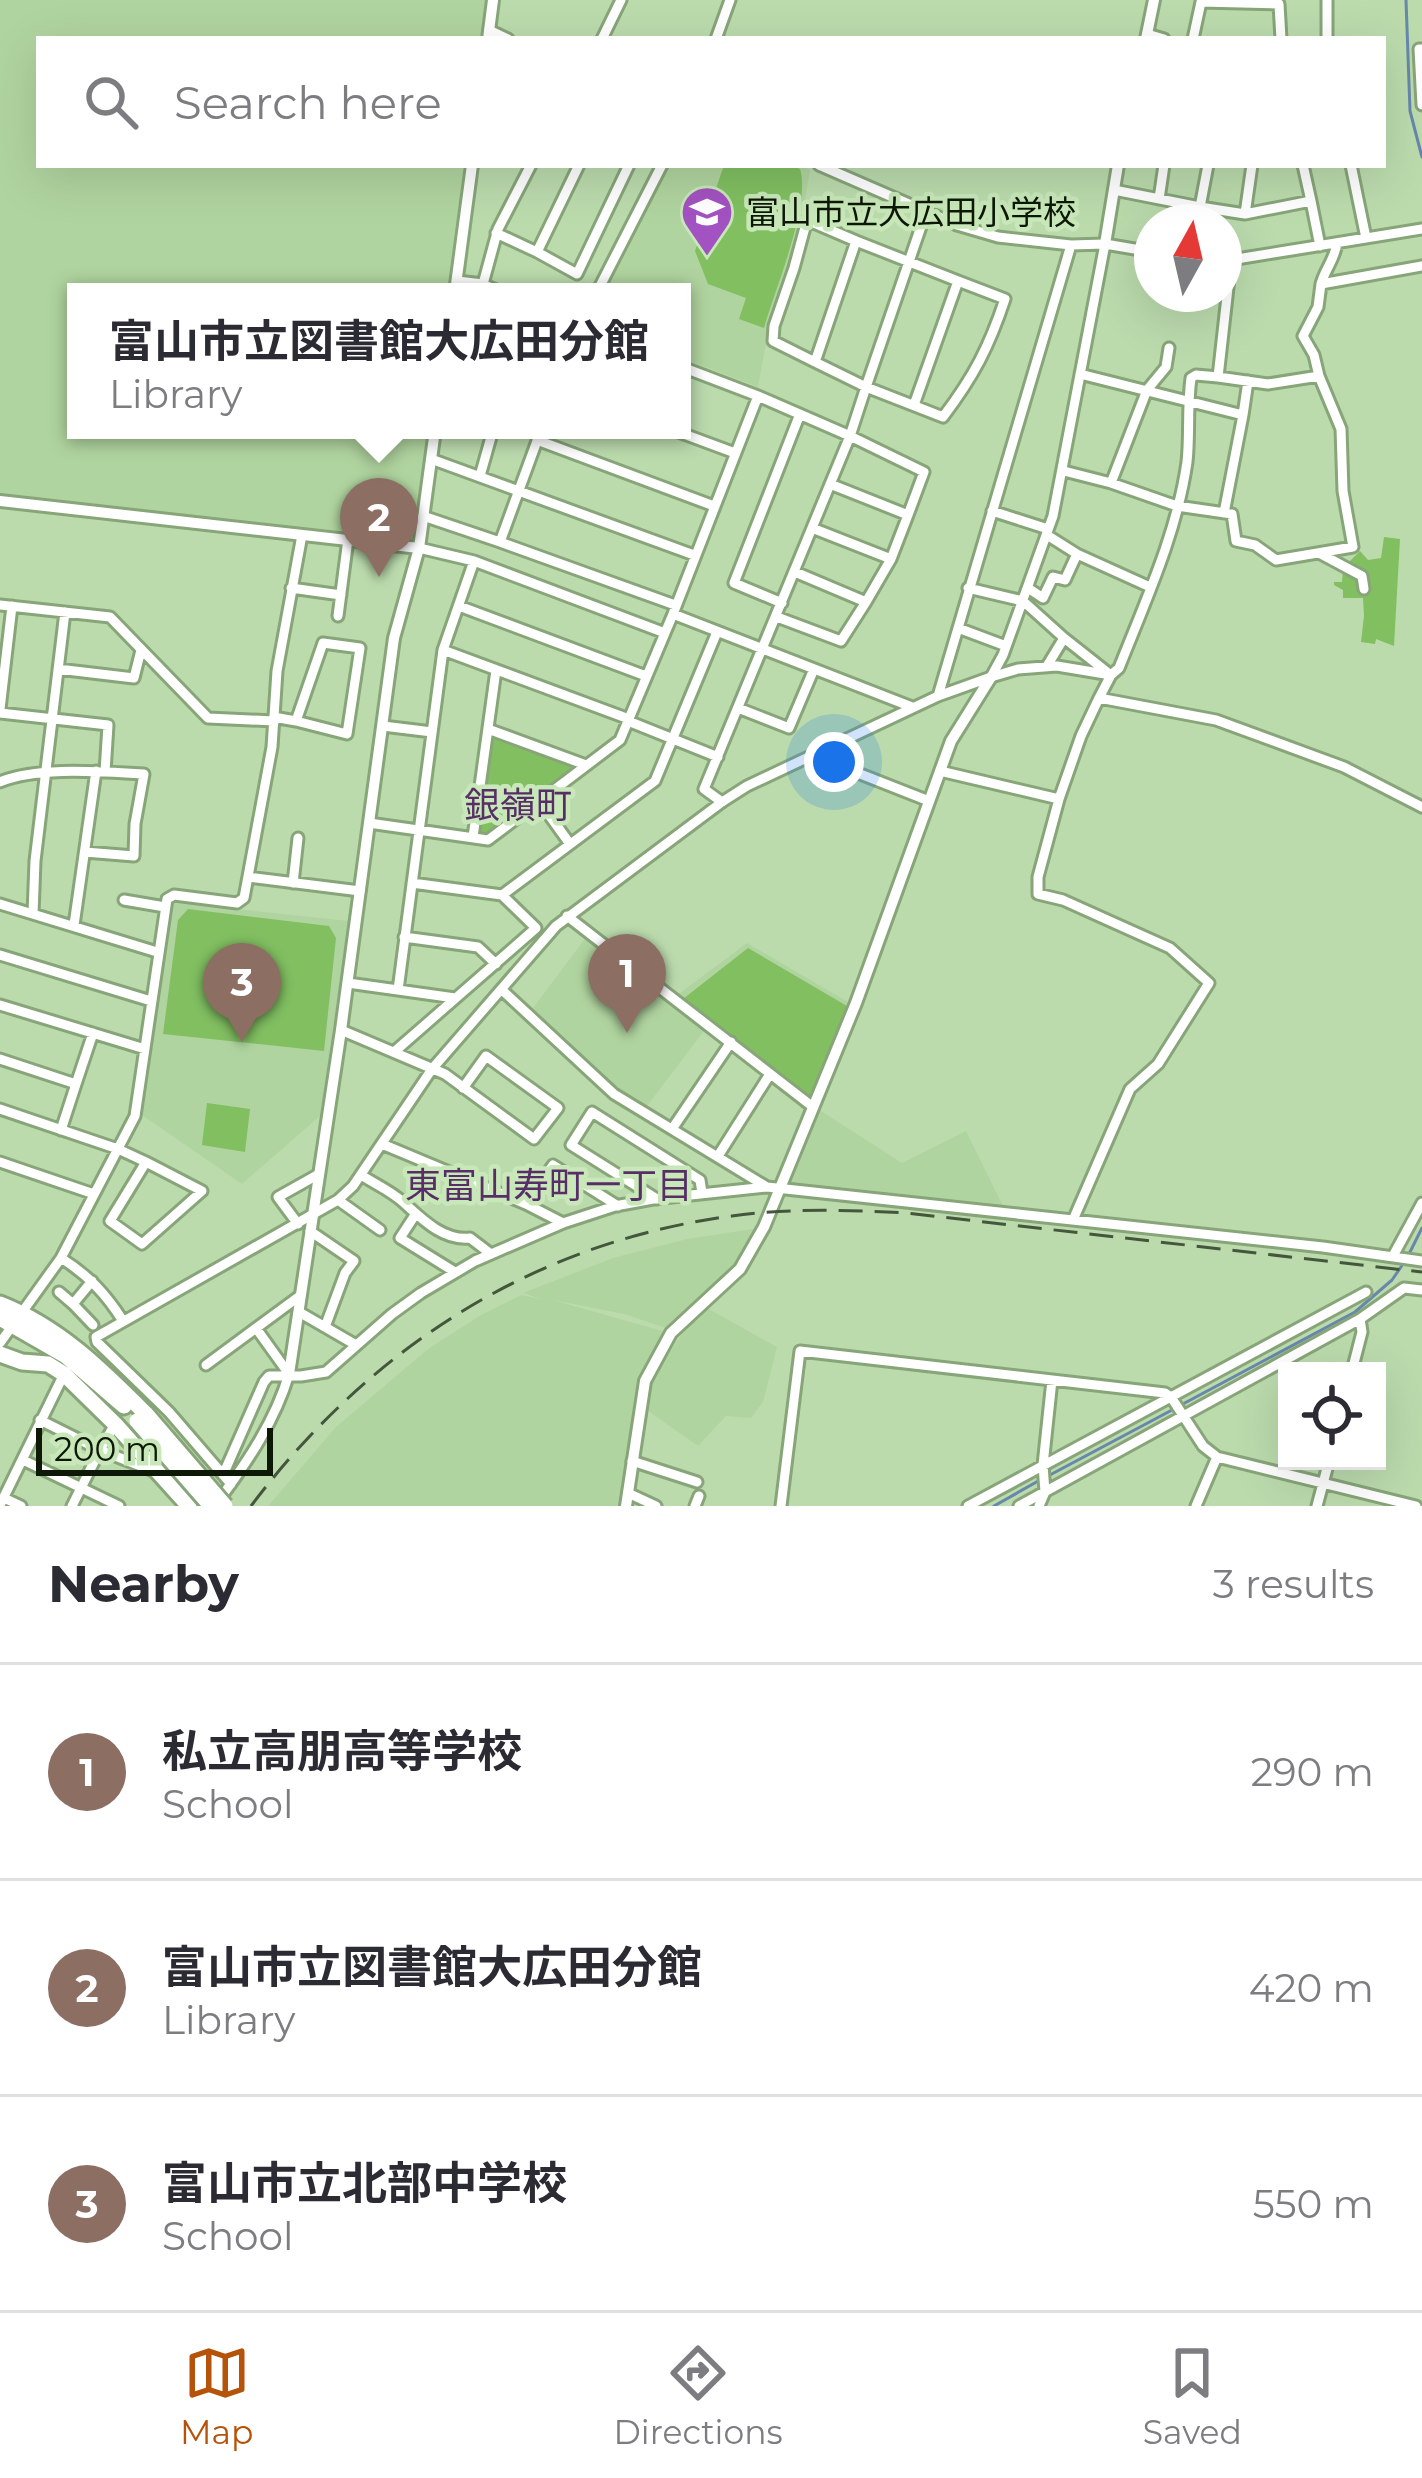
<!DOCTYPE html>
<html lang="en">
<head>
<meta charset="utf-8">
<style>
	body { margin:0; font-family:Montserrat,"Noto Sans JP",sans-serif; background:#f2f2f3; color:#2b2b33 }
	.controls { position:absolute; right:36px; bottom:36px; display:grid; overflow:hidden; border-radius:0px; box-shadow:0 12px 48px #0002 }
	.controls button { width:108px; height:108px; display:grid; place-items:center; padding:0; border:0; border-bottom:3px solid #e1e1e2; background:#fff; color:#2b2b33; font:60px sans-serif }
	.compass { position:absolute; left:1134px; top:204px; width:108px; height:108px; border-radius:50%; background:#fff; box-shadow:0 12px 48px #0002; rotate:8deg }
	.scale { position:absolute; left:36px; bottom:30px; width:237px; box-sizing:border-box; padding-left:12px; border:6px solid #0d1807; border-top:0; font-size:33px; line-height:42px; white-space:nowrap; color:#0d1807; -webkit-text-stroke:9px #c8e8b9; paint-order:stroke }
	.you { position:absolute; left:834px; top:762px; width:42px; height:42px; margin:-30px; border:9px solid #fff; border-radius:50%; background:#1a73e8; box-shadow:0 0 0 18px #1a73e833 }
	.badge { display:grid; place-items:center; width:78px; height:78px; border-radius:50%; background:#b45309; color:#fff; font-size:39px; font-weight:700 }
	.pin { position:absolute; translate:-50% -99px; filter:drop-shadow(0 3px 6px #0008) }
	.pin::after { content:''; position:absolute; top:63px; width:42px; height:36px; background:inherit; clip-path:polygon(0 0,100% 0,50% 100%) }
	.popup { position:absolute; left:67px; top:283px; width:624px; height:156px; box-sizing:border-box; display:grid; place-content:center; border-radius:0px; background:#fff; filter:drop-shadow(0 3px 9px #0005); font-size:39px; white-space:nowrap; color:#7c7c81 }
	.popup b { font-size:45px; color:#2b2b33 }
	.popup::after { content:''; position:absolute; left:50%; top:100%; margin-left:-24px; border:24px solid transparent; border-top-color:#fff }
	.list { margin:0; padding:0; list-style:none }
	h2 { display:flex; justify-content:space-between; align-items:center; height:156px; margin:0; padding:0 48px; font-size:51px }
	h2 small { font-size:39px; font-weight:400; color:#7c7c81 }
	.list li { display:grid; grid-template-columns:78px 1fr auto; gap:36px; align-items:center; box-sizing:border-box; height:216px; padding:0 48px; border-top:3px solid #e1e1e2 }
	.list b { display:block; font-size:45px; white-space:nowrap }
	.list p { margin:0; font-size:39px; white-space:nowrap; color:#7c7c81 }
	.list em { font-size:39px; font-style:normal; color:#7c7c81 }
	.icon { flex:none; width:66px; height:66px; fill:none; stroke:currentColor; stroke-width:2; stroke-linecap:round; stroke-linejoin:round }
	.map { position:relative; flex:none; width:1422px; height:1506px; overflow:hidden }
	.search { position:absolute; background:#fff; box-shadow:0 12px 48px #0002; left:36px; right:36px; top:36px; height:132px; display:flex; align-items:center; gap:30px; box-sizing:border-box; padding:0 42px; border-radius:0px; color:#7c7c81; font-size:45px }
	.sheet { height:804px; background:#fff }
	nav { display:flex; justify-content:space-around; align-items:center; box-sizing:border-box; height:168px; border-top:3px solid #e1e1e2; background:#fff; font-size:33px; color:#7c7c81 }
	nav a { display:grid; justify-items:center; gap:6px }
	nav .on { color:#b45309 }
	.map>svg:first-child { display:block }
</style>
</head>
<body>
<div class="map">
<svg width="1422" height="1506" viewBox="0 0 1422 1506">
	<rect width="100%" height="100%" fill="#bbdbad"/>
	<path fill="#b0d49f" d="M0,0H486L481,39H39V165H464L447,292H76V430H428L415,529L402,538L0,494Z
		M669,165H799L810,170L798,239L766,343L758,387L682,358V292H606Z
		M180,903L349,921L320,1116L242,1184L142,1115L170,910L173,904Z
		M587,936L672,999L747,943L850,1003L811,1101L710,1023L644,1110L609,1086L530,1012Z
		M818,1109L902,1163L966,1131L1005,1210L791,1189L785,1184Z
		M759,1228L739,1265L669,1329L624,1314L553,1300L666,1332L640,1381L618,1506H268L336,1427L428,1349L481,1315L521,1295L541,1299L523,1293L613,1258L687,1239Z
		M705,1307L777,1347L763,1402L751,1418L726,1416L698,1446L644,1408L655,1375L689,1323Z"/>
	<path fill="#81bf61" d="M724,165H791L800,169C811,205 775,289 764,328L739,319L746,298L708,284L695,251Z
		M1384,537L1400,539L1394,646L1376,639L1375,644L1361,642L1364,616L1363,598H1343V590L1334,585V582H1342L1343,568L1360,551L1368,560L1381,558Z
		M490,733L573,763L574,769L485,836L476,828Z
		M188,909L329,926L336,938L324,1051L163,1034L178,920Z
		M748,948L847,1006L812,1094L808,1097L683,999Z
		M207,1103L250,1109L245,1152L202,1145Z"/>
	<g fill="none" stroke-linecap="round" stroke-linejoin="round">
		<path stroke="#6787ab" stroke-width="3" d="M1406,0L1410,111L1422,157
			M1408,1256L1422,1228
			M1181,1405L1355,1312L1392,1280L1403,1264
			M1048,1476L1172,1410
			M994,1506L1040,1480"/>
		<g stroke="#87a579" stroke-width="15">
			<path id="minor" d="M489,30L508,39
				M1147,34L1164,39
				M602,39L621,0
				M716,39L730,0
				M1193,39L1201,2L1279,4L1281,39
				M1327,39V0
				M1422,49H1419L1422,105
				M819,165L957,225L998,237L1071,245L1105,244L1152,252
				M1208,165L1200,207L1245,214L1252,165
				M1303,165L1311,201
				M1351,165L1366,238
				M1114,190L1200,207L1197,222
				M1159,199L1164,165
				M1245,214L1311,201L1320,246
				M496,233L537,252L579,165
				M856,241L807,220L794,268L774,326L773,341L815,362L856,241L958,281
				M537,252L577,274L629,165
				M1224,261L1422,229
				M1231,261L1218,377L1196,375L1191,378C1187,407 1190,435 1187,462C1177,533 1145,602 1119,668L1111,675L1099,698L1216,720L1344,767L1422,807
				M457,281L483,284L500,292
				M483,284L498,229L531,165
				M1321,284C1325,269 1335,259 1337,243
				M597,292L662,165
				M815,362L866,387L926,212
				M682,367L758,396L850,436L704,789L722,802
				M1080,374L1243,415L1248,381
				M1319,376L1314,355L1303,336L1318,307L1321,284L1422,266
				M673,430L735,453
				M537,440L714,506
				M431,459L694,555
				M1064,471L1111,483L1147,390L1166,367L1169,348
				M480,476L493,430
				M1111,483L1177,506L1232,514L1236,541L1255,545L1276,560L1353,547L1343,491L1341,429L1319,376L1268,384L1218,377
				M830,484L908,515L924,472L850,436L866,387L943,417C974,376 989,347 1005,299L958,281L914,405
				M992,511L1048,529
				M1224,513L1243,415
				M423,516L500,542L541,430
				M812,528L891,559L908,515
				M500,542L675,605
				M419,548L474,561L665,633
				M1319,553L1362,576L1364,589
				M1077,554L1150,587
				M795,572L866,602L891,559
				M291,588L341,595
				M968,588L1023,601L1064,638L1047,666
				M1028,588L1043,598L1053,577L1065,580L1077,554L1047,535
				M782,603L734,583L800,414
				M0,605L110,617L208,718L274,721L279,718L296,721
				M459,606L646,676
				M673,614L912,707
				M338,616L348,539
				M777,617L841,641L866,602
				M958,628L1006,646
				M1064,638L1107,672
				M323,643L360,648L347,734L296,721Z
				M443,650L629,719
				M58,669L134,678L141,650
				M991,677L1003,655L1053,516L1105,244
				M938,696L1071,245
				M738,708L789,728L814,669
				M0,709L12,606
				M0,713L108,725L105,772
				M628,721L718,757
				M383,726L432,732
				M488,729L586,765
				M812,755L929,801
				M940,771L1059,799L1081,736L1099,698
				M0,782C36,766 104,772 144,774L135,824L134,856L85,852
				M1059,799L1038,877V894L1063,900L1170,948L1209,983L1158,1064L1130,1089L1073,1220
				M539,801L570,844
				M369,823L488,840L620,740L673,614L758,396
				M473,837L496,670
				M248,877L360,891
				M293,883L298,838
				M412,883L502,895L536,928
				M502,895L655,781L717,632
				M124,900L165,907
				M0,904L157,952
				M33,914L35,861L65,612
				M567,916L813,1107
				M74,925L96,771
				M404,937L478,947L496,964
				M0,955L151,1001
				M348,983L455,998
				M398,990L443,650L474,561
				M502,990L614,1094L767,1187L1323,1247L1422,1261
				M0,1005L145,1049
				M341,1030L445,1074L534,1139L558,1108L486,1056L463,1088
				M394,1052L536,928
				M0,1059L76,1084L61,1130
				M76,1084L93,1033
				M0,1109L118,1149L146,1162
				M672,1129L731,1042
				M382,1144L526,1204L563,1223
				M718,1156L770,1074
				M0,1162L94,1194
				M146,1162L202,1191L142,1244L110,1221Z
				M361,1175C375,1184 391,1191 403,1202C422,1219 443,1241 470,1238L491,1254
				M657,1199L571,1145L592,1112L700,1180L702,1193
				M338,1200L380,1230
				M526,1204L553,1165L618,1206
				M415,1215L400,1238L455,1272
				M298,1224L278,1197L319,1174
				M310,1231L354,1261L345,1273L325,1327
				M1393,1256L1422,1203
				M61,1258C88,1275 106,1294 123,1321
				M59,1292L73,1304L92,1281
				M73,1304L93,1325
				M299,1312L356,1345
				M256,1328L289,1374
				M0,1343L61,1258L135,1116L167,899L174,895L237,903L244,898L272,747L277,671L302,535
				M206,1365L301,1295
				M1352,1371L1362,1332L1360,1319L1404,1288L1422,1290
				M40,1420L100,1450L72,1506
				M115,1424L100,1450L156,1472
				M23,1460L119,1506
				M632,1461L697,1482
				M223,1475L264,1382L269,1376H301L326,1372L392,1314L421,1293L475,1261L563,1223L615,1206L653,1199L767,1187
				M231,1484L169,1412L97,1342L96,1337L338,1200L353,1186L432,1069L556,926L722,802L747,786L938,696L991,677L1018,669L1057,666L1111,675
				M628,1493L656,1506
				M4,1498L21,1506
				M219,1500C248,1461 275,1421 289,1374
				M0,1505L64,1374
				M695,1506L699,1496
				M781,1506L800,1351L1165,1393L1171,1397L1203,1446L1217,1457L1416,1506
				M968,1506L1366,1292
				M1019,1506L1360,1319
				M1039,1506L1045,1492L1043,1465L1052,1380
				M1196,1506L1217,1457
				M1317,1506L1329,1461"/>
		</g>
		<g stroke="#87a579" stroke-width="16">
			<path id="tertiary" d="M488,39L493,0
				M1146,39L1154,0
				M1105,244L1118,165
				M455,292L472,165
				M0,501L419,548
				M289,1374L341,1030L394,638L419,548L435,430
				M626,1506L645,1381L671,1333L740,1269L764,1227L856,1003L951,741L991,677"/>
		</g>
		<g stroke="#87a579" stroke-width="21">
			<path id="trunk" d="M0,1304C59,1327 102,1370 146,1414
				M0,1318L66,1356L124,1406
				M0,1354L22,1362L48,1364L64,1374L115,1424L189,1506"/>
		</g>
		<use href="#minor" stroke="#fff" stroke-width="9"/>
		<use href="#tertiary" stroke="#fff" stroke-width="10"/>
		<use href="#trunk" stroke="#fff" stroke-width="15"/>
		<path stroke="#44563c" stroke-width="3" stroke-dasharray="24 12" stroke-linecap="butt" d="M251,1506C370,1348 534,1242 732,1216C790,1208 848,1210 906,1213L1422,1272"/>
		<g stroke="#87a579" stroke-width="21" stroke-linecap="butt">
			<path id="trunk-bridge" d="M146,1414L225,1506
				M137,1421L211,1506"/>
		</g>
		<use href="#trunk-bridge" stroke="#fff" stroke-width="15"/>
	</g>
	<defs>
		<g id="school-pin" transform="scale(2.7)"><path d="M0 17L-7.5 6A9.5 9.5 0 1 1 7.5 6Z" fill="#a352c1" stroke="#c8e8b9"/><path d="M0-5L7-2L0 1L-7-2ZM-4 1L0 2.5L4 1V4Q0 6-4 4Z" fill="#fff"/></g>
	</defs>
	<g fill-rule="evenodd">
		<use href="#school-pin" x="707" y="212"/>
	</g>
	<g text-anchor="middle" stroke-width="9" stroke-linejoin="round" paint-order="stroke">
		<g font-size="33" fill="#0d1807" stroke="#c8e8b9" text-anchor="start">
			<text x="746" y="224">富山市立大広田小学校</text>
		</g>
		<g font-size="36" fill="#572f66" stroke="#c8e8b9">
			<text x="518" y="818">銀嶺町</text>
			<text x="549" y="1198">東富山寿町一丁目</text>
		</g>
	</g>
</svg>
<div class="controls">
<button><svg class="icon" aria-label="locate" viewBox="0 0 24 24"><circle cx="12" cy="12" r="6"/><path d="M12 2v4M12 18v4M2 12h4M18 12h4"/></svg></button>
</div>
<svg class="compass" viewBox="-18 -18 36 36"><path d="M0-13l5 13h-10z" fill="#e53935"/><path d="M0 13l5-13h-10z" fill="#7c7c81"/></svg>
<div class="scale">200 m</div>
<div class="you"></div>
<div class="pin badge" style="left:627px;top:1033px;background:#8d6e63">1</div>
<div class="pin badge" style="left:379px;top:577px;background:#8d6e63">2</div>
<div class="popup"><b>富山市立図書館大広田分館</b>Library</div>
<div class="pin badge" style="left:242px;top:1042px;background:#8d6e63">3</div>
<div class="search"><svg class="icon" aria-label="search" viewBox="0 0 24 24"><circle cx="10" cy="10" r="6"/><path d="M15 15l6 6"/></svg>Search here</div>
</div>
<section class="sheet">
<h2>Nearby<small>3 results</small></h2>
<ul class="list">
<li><span class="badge" style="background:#8d6e63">1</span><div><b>私立高朋高等学校</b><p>School</p></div><em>290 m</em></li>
<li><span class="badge" style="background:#8d6e63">2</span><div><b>富山市立図書館大広田分館</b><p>Library</p></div><em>420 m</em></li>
<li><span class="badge" style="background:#8d6e63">3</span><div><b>富山市立北部中学校</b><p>School</p></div><em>550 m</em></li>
</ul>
</section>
<nav>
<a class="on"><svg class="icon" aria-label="map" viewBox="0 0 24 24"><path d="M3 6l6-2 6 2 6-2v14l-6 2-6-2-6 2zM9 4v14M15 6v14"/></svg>Map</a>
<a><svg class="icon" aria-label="directions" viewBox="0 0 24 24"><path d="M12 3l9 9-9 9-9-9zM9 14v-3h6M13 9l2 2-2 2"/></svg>Directions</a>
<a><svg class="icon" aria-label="saved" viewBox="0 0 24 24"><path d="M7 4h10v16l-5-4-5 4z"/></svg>Saved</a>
</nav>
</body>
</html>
